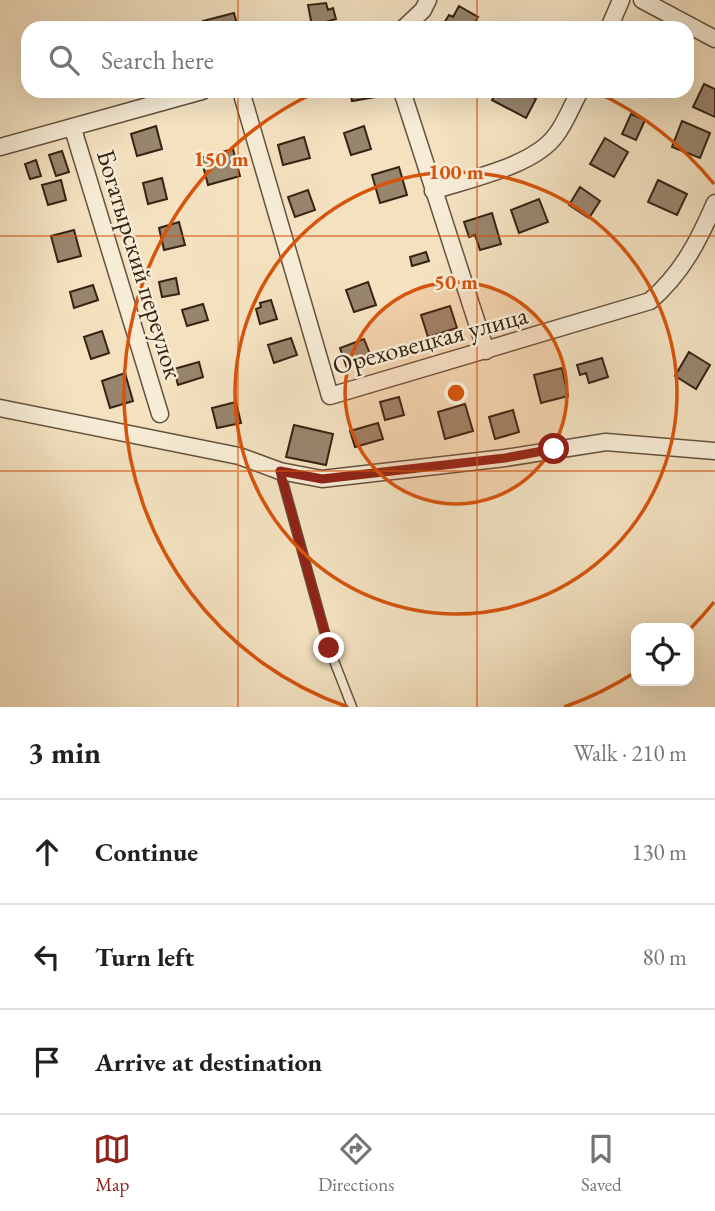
<!DOCTYPE html>
<html lang="en">
<head>
<meta charset="utf-8">
<style>
	body { margin:0; font-family:"EB Garamond",serif; background:#f2f2f2; color:#202124 }
	.controls { position:absolute; right:21px; bottom:21px; display:grid; overflow:hidden; border-radius:14px; box-shadow:0 7px 28px #0002 }
	.controls button { width:63px; height:63px; display:grid; place-items:center; padding:0; border:0; border-bottom:2px solid #e0e0e0; background:#fff; color:#202124; font:35px sans-serif }
	.stop { position:absolute; width:21px; height:21px; margin:-16px; border:5px solid #8f2418; border-radius:50%; background:#fff }
	.stop.end { background:#8f2418; border-color:#fff; box-shadow:0 2px 7px #0008 }
	.list { margin:0; padding:0; list-style:none }
	h2 { display:flex; justify-content:space-between; align-items:center; height:91px; margin:0; padding:0 28px; font-size:30px }
	h2 small { font-size:23px; font-weight:400; color:#757577 }
	.list li { display:grid; grid-template-columns:46px 1fr auto; gap:21px; align-items:center; box-sizing:border-box; height:105px; padding:0 28px; border-top:2px solid #e0e0e0 }
	.list b { display:block; font-size:26px; white-space:nowrap }
	.list em { font-size:23px; font-style:normal; color:#757577 }
	.icon { flex:none; width:38px; height:38px; fill:none; stroke:currentColor; stroke-width:2; stroke-linecap:round; stroke-linejoin:round }
	.map { position:relative; flex:none; width:715px; height:707px; overflow:hidden }
	.search { position:absolute; background:#fff; box-shadow:0 7px 28px #0002; left:21px; right:21px; top:21px; height:77px; display:flex; align-items:center; gap:18px; box-sizing:border-box; padding:0 24px; border-radius:21px; color:#757577; font-size:26px }
	.sheet { height:406px; background:#fff }
	nav { display:flex; justify-content:space-around; align-items:center; box-sizing:border-box; height:98px; border-top:2px solid #e0e0e0; background:#fff; font-size:19px; color:#757577 }
	nav a { display:grid; justify-items:center; gap:4px }
	nav .on { color:#8f2418 }
	.map>svg:first-child { display:block }
</style>
</head>
<body>
<div class="map">
<svg width="715" height="707" viewBox="0 0 715 707">
	<rect width="100%" height="100%" fill="#f3e1c0"/>
	<filter id="stains"><feTurbulence type="fractalNoise" baseFrequency=".00286" numOctaves="4"/><feColorMatrix values="0 0 0 0 .2 0 0 0 0 .09 0 0 0 0 .02 0 0 0 .5 -.17"/></filter>
	<radialGradient id="worn" r=".72"><stop offset=".6" stop-color="#630" stop-opacity="0"/><stop offset="1" stop-color="#630" stop-opacity=".3"/></radialGradient>
	<path fill="#98856d" stroke="#362213" stroke-width="2" d="M326,3L328,10L333,8L336,19L312,26L308,5Z
		M459,6L478,17L472,28H441L449,15L453,17Z
		M234,13L238,28H205L203,21Z
		M704,84L715,89V117L693,107Z
		M350,91H382V96L352,101Z
		M497,91H522L536,99L526,118L492,100Z
		M631,114L645,120L636,140L622,134Z
		M682,121L710,133L700,158L672,147Z
		M156,126L162,149L137,156L131,134Z
		M364,126L371,149L351,155L344,133Z
		M304,137L310,158L283,165L278,145Z
		M605,138L628,152L614,177L590,164Z
		M233,149L240,176L208,185L201,158Z
		M62,151L69,172L56,176L49,155Z
		M36,160L41,176L30,179L25,164Z
		M399,167L407,195L380,203L372,175Z
		M162,178L167,199L148,204L143,183Z
		M61,180L66,200L48,205L42,185Z
		M658,180L687,194L677,215L648,202Z
		M580,187L600,201L589,218L569,205Z
		M308,190L315,210L295,217L288,197Z
		M539,199L548,222L519,233L511,210Z
		M492,213L501,244L480,250L475,235L469,237L464,222Z
		M179,222L185,245L164,250L159,228Z
		M74,230L81,256L58,262L51,236Z
		M426,252L429,261L412,266L410,257Z
		M176,278L179,294L162,297L159,282Z
		M368,282L376,305L354,312L346,290Z
		M93,285L98,300L74,308L70,292Z
		M271,300L277,319L260,324L256,309L261,307L260,303Z
		M203,304L208,320L187,326L182,310Z
		M450,306L457,328L428,337L421,315Z
		M102,331L109,353L91,359L84,337Z
		M291,338L297,355L274,363L268,345Z
		M364,339L372,359L347,368L340,348Z
		M689,352L710,365L696,389L675,376Z
		M602,358L608,377L589,383L586,373L580,375L577,365Z
		M199,362L203,377L178,385L174,369Z
		M562,368L568,396L541,403L534,375Z
		M125,373L133,401L110,408L102,381Z
		M399,397L404,415L385,420L380,402Z
		M236,402L241,423L217,428L212,408Z
		M465,404L473,431L445,439L438,412Z
		M513,410L519,432L495,439L489,417Z
		M378,423L383,439L355,447L350,431Z
		M294,425L333,434L326,465L286,457Z"/>
	<g fill="none" stroke-linecap="round" stroke-linejoin="round">
		<g stroke="#65523e" stroke-width="11">
			<path id="service" d="M280,471L329,648L352,707"/>
		</g>
		<g stroke="#65523e" stroke-width="19">
			<path id="minor" d="M642,0L715,39
				M404,28L423,10L428,0
				M609,28L621,0
				M241,91L330,396L650,301C682,273 698,242 715,203
				M402,91L486,351
				M73,129L160,414
				M0,147L202,91
				M433,191C469,179 534,166 556,135C566,122 572,105 580,91
				M0,408L239,456L280,471L322,479L505,458L606,442L715,451"/>
		</g>
		<use href="#service" stroke="#f7ecd6" stroke-width="8"/>
		<use href="#minor" stroke="#f7ecd6" stroke-width="16"/>
	</g>
	<g fill="none" stroke-linecap="round" stroke-linejoin="round">
		<path stroke="#8f2418" stroke-width="9" d="M329,648L280,471L322,479L505,458L554,449"/>
	</g>
	<path fill="none" stroke="#d6540d" stroke-width="2" stroke-opacity="0.55" d="M238,0V28M477,0V28M238,91V707M477,91V707M0,236H715M0,471H715"/>
	<circle cx="456" cy="393" r="111" fill="#d6540d" fill-opacity=".12"/>
	<g fill="none" stroke="#d6540d" stroke-width="3.5">
		<circle cx="456" cy="393" r="111"/>
		<circle cx="456" cy="393" r="221"/>
		<path d="M714 602A332 332 0 0 1 691 628M634 673A332 332 0 0 1 564 707M348 707A332 332 0 0 1 316 92M596 92A332 332 0 0 1 714 184"/>
	</g>
	<g text-anchor="middle" stroke-width="5" stroke-linejoin="round" paint-order="stroke">
		<g font-size="26" fill="#362213" stroke="#f7ecd6">
			<text transform="translate(140 264) rotate(73)" y="9">Богатырский переулок</text>
			<text transform="translate(430 340) rotate(-15)" y="9">Ореховецкая улица</text>
		</g>
	</g>
	<circle cx="456" cy="393" r="10" fill="#d6540d" stroke="#f7ecd6" stroke-width="3.5"/>
	<g font-size="21" text-anchor="middle" font-weight="bold" fill="#d6540d" stroke="#f7ecd6" stroke-width="5" stroke-linejoin="round" paint-order="stroke">
		<text x="221" y="166">150 m</text>
		<text x="456" y="179">100 m</text>
		<text x="456" y="289">50 m</text>
	</g>
	<rect width="100%" height="100%" filter="url(#stains)"/>
	<rect width="100%" height="100%" fill="url(#worn)"/>
</svg>
<div class="controls">
<button><svg class="icon" aria-label="locate" viewBox="0 0 24 24"><circle cx="12" cy="12" r="6"/><path d="M12 2v4M12 18v4M2 12h4M18 12h4"/></svg></button>
</div>
<div class="stop" style="left:554px;top:449px"></div>
<div class="stop end" style="left:329px;top:648px"></div>
<div class="search"><svg class="icon" aria-label="search" viewBox="0 0 24 24"><circle cx="10" cy="10" r="6"/><path d="M15 15l6 6"/></svg>Search here</div>
</div>
<section class="sheet">
<h2>3 min<small>Walk · 210 m</small></h2>
<ul class="list">
<li><svg class="icon" aria-label="ahead" viewBox="0 0 24 24"><path d="M12 20V5M6 11l6-6 6 6"/></svg><div><b>Continue</b></div><em>130 m</em></li>
<li><svg class="icon" aria-label="left" viewBox="0 0 24 24"><path d="M17 20v-9H6M10 6l-5 5 5 5"/></svg><div><b>Turn left</b></div><em>80 m</em></li>
<li><svg class="icon" aria-label="arrive" viewBox="0 0 24 24"><path d="M6 21V4h12l-3 4 3 4H6"/></svg><div><b>Arrive at destination</b></div></li>
</ul>
</section>
<nav>
<a class="on"><svg class="icon" aria-label="map" viewBox="0 0 24 24"><path d="M3 6l6-2 6 2 6-2v14l-6 2-6-2-6 2zM9 4v14M15 6v14"/></svg>Map</a>
<a><svg class="icon" aria-label="directions" viewBox="0 0 24 24"><path d="M12 3l9 9-9 9-9-9zM9 14v-3h6M13 9l2 2-2 2"/></svg>Directions</a>
<a><svg class="icon" aria-label="saved" viewBox="0 0 24 24"><path d="M7 4h10v16l-5-4-5 4z"/></svg>Saved</a>
</nav>
</body>
</html>
